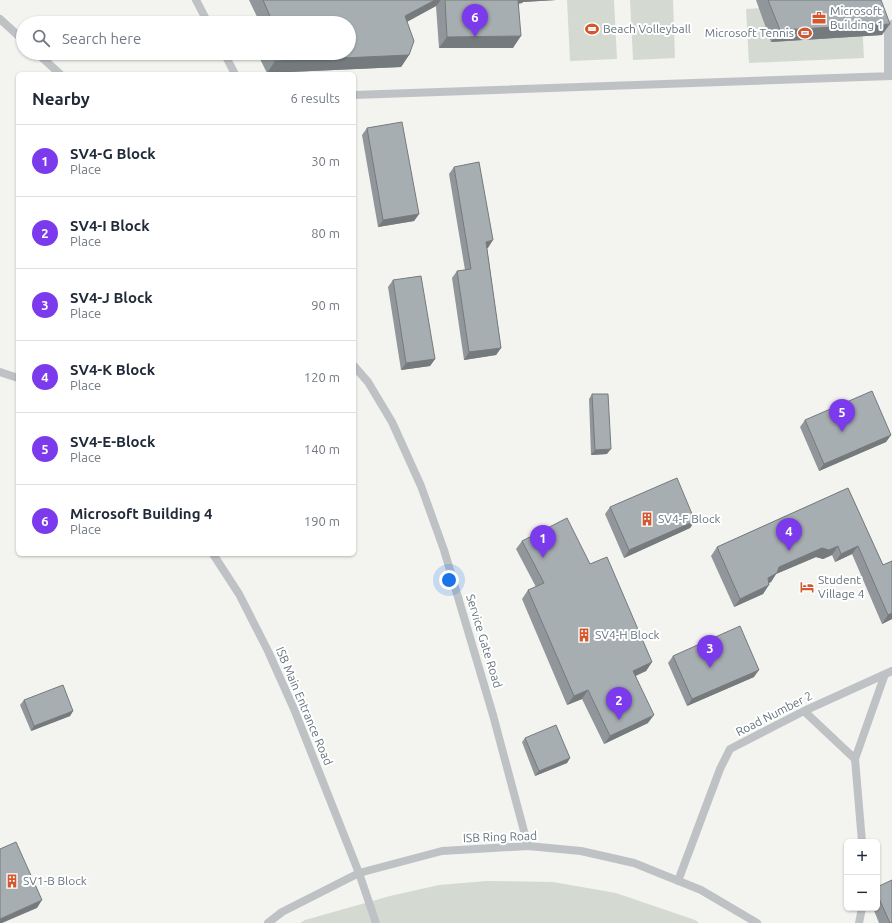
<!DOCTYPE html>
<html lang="en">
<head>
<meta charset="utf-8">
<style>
	body { margin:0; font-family:Ubuntu,sans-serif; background:#f6f6f7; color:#1f2937 }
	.controls { position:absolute; right:12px; bottom:12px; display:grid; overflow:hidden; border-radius:6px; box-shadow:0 1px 3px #0004 }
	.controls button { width:36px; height:36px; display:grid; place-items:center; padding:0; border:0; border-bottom:1px solid #e0e1e3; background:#fff; color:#1f2937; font:20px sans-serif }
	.you { position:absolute; left:449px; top:580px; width:14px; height:14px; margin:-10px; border:3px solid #fff; border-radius:50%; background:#1a73e8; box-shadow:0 0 0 6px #1a73e833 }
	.badge { display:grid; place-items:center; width:26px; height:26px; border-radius:50%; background:#7c3aed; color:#fff; font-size:13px; font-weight:700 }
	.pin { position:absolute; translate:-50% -33px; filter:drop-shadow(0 1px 2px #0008) }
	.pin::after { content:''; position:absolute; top:21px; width:14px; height:12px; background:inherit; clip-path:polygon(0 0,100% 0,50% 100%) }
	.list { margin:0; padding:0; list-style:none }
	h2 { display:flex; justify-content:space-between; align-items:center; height:52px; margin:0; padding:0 16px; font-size:17px }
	h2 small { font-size:13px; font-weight:400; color:#747a83 }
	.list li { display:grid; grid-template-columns:26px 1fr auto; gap:12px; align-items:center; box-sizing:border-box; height:72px; padding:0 16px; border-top:1px solid #e0e1e3 }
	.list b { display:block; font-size:15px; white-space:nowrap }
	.list p { margin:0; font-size:13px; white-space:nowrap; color:#747a83 }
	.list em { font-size:13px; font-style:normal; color:#747a83 }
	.icon { flex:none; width:22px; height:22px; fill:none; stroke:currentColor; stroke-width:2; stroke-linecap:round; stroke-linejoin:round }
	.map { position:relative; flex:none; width:892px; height:923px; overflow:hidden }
	.search { position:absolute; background:#fff; box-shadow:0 1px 3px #0004; left:16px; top:16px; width:340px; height:44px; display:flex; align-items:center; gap:10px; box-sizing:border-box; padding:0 14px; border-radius:22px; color:#747a83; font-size:15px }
	.panel { position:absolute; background:#fff; box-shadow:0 1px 3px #0004; left:16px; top:72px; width:340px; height:484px; border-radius:6px }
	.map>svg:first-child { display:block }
</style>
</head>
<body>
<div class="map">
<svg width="892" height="923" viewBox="0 0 892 923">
	<rect width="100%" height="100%" fill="#f3f3f0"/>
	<path fill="#d4dad1" d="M567,0H614L617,59L570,61Z
		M630,0H673L675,58L633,60Z
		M861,3L864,58L749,63L746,9Z
		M487,881L553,882L616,893L695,920L699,923H300L305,920L390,896L439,885Z"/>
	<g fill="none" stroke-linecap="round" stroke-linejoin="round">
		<path stroke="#bfc2c5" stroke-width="8" d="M196,0L208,23
			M0,19L23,40
			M37,53L60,74
			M224,53L235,74
			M888,76V27L892,24
			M354,95L892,76
			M354,366L368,382L392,422L421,486L444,550L493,715L528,846
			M0,372L18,378
			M213,554L239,594L268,651L294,709L359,873L376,923
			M804,711L855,759
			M862,842L855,759L885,674
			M678,881L720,769L730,749L804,711L892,671
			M268,923L282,912L359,873L442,851L528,846L581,851L634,863L701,890L757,923
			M859,923L862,908"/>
	</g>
	<path fill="#909699" d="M249,0H556L523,2L522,3L519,4L513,48H439L436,6L407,22L409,55L401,67L267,73L257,53H349V23H260Z
		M756,0H881L882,35L771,42Z
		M367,128L419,214L414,221L378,227L362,135Z
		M454,167L488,248H487L501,348L496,355L464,360L452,278L457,271L465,270L449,174Z
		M393,280L435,359L430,366L401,370L388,287Z
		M592,394L607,454L591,455L589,399Z
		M805,420L891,435L886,442L819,471L800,427Z
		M848,488L883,565L892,561V619L882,624L852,554L835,562L832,555L823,559L816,557L776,574L771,582L769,583L763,594L734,607L711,556L717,547Z
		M610,507L695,521L690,528L624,558L605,514Z
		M522,541L590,564L652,662L646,671L636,676L648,723L604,744L582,699L567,705L522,599L528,590L536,587L516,549Z
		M673,656L754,677L687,706L668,663Z
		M24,700L73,711L70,716L31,731L20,705Z
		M525,738L570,758L567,763L535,776L522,742Z
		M877,887L892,923H879L873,908H877Z"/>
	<path fill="#757a7d" d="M435,0H441L436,6L397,27L405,16Z
		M513,0H556L523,2L522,3L510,4Z
		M890,24L882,35L771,42L780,30Z
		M521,36L513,48H439L447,37Z
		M409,55L401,67L267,73L275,61Z
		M419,214L414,221L378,227L383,220Z
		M493,240L488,248L481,249L486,242Z
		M501,348L496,355L464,360L469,352Z
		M435,359L430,366L401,370L406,363Z
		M891,435L886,442L819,471L824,464Z
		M611,449L607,454L591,455L595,450Z
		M695,521L690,528L624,558L629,550Z
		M838,546L832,555L823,559L816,557L776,574L771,582L762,586L768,578L779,567L822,548Z
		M858,546L852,554L835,562L841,554Z
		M769,585L763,594L734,607L740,599Z
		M892,613V619L882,624L888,615Z
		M652,662L646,671L627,679L633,671Z
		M759,670L754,677L687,706L692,699Z
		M588,690L582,699L567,705L574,696Z
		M73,711L70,716L31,731L34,726Z
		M654,715L648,723L604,744L610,736Z
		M570,758L567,763L535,776L539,771Z
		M42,900L37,908L2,923H0V919Z"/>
	<path fill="#a7aeb2" stroke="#757a7d" d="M263,0H435L405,16L414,41L409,55L275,61L271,53H349V23H273Z
		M445,0H518L521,36L447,37Z
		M768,0H881L890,24L780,30Z
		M402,122L419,214L383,220L367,128Z
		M479,162L493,240L486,242L501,348L469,352L457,271L471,269L454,167Z
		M421,276L435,359L406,363L393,280Z
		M872,391L891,435L824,464L805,420Z
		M592,394H608L611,449L595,450Z
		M677,478L695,521L629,550L610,507Z
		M848,488L883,565L892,561V613L888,615L858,546L841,554L838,546L829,550L822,548L779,567L777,573L768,578L769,585L740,599L717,547Z
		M567,518L590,564L607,557L652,662L633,671L654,715L610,736L588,690L574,696L528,590L544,583L522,541Z
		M740,626L759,670L692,699L673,656Z
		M63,685L73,711L34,726L24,700Z
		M556,725L570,758L539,771L525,738Z
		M16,842L42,900L0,919V849Z
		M892,880V923H890L877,894V887Z"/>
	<defs>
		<g id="office-bare" transform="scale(1.08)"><path d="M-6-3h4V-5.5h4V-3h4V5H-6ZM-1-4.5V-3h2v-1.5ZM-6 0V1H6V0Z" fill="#d4572f" stroke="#fff" stroke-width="2.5" paint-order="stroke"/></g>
		<g id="stadium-bare" transform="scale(1.08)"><path d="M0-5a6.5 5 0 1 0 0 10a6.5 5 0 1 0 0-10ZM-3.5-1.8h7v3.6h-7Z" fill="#d4572f" stroke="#fff" stroke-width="2.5" paint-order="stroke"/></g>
		<g id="building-bare" transform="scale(1.08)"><path d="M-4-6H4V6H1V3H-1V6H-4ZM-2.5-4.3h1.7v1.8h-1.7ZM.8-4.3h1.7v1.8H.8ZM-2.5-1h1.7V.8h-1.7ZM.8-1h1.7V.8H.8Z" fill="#d4572f" stroke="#fff" stroke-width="2.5" paint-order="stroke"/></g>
		<g id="hotel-bare" transform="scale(1.08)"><path d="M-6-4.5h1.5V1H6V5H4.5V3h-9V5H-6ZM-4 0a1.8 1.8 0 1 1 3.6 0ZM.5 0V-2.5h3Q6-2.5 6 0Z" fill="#d4572f" stroke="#fff" stroke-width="2.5" paint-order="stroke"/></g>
	</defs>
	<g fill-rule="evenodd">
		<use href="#office-bare" x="819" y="18"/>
		<use href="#stadium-bare" x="592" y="29"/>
		<use href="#stadium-bare" x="805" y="33"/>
		<use href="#building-bare" x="647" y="519"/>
		<use href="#hotel-bare" x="807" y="587"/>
		<use href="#building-bare" x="584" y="635"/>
		<use href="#building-bare" x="12" y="881"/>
	</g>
	<g text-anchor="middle" stroke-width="4" stroke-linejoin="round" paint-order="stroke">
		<g font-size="12" fill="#65737e" stroke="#fff" text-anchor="start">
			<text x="830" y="15">Microsoft<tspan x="830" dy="14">Building 1</tspan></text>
			<text x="603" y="33">Beach Volleyball</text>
			<text x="794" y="37" text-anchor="end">Microsoft Tennis</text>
			<text x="658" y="523">SV4-F Block</text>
			<text x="818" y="584">Student<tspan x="818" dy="14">Village 4</tspan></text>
			<text x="595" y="639">SV4-H Block</text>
			<text x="23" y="885">SV1-B Block</text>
		</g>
		<g font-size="12" fill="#65737e" stroke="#fff">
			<text transform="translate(484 641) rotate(73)" y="4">Service Gate Road</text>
			<text transform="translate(304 706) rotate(67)" y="4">ISB Main Entrance Road</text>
			<text transform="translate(774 714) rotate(-27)" y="4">Road Number 2</text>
			<text transform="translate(500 837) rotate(-2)" y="4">ISB Ring Road</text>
		</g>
	</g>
</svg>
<div class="controls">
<button>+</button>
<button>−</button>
</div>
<div class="you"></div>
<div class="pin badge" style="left:543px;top:558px">1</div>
<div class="pin badge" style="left:619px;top:720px">2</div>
<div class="pin badge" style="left:710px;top:668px">3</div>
<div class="pin badge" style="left:789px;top:551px">4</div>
<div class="pin badge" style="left:842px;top:432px">5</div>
<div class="pin badge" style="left:475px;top:37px">6</div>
<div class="search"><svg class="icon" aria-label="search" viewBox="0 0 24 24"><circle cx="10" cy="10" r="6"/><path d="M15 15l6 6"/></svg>Search here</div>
<section class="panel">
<h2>Nearby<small>6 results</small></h2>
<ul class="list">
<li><span class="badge">1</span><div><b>SV4-G Block</b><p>Place</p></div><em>30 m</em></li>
<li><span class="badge">2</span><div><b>SV4-I Block</b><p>Place</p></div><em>80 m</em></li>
<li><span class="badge">3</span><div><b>SV4-J Block</b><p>Place</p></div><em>90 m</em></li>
<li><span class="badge">4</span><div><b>SV4-K Block</b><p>Place</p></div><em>120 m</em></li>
<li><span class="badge">5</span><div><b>SV4-E-Block</b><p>Place</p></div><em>140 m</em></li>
<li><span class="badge">6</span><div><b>Microsoft Building 4</b><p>Place</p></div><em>190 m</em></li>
</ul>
</section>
</div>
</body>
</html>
